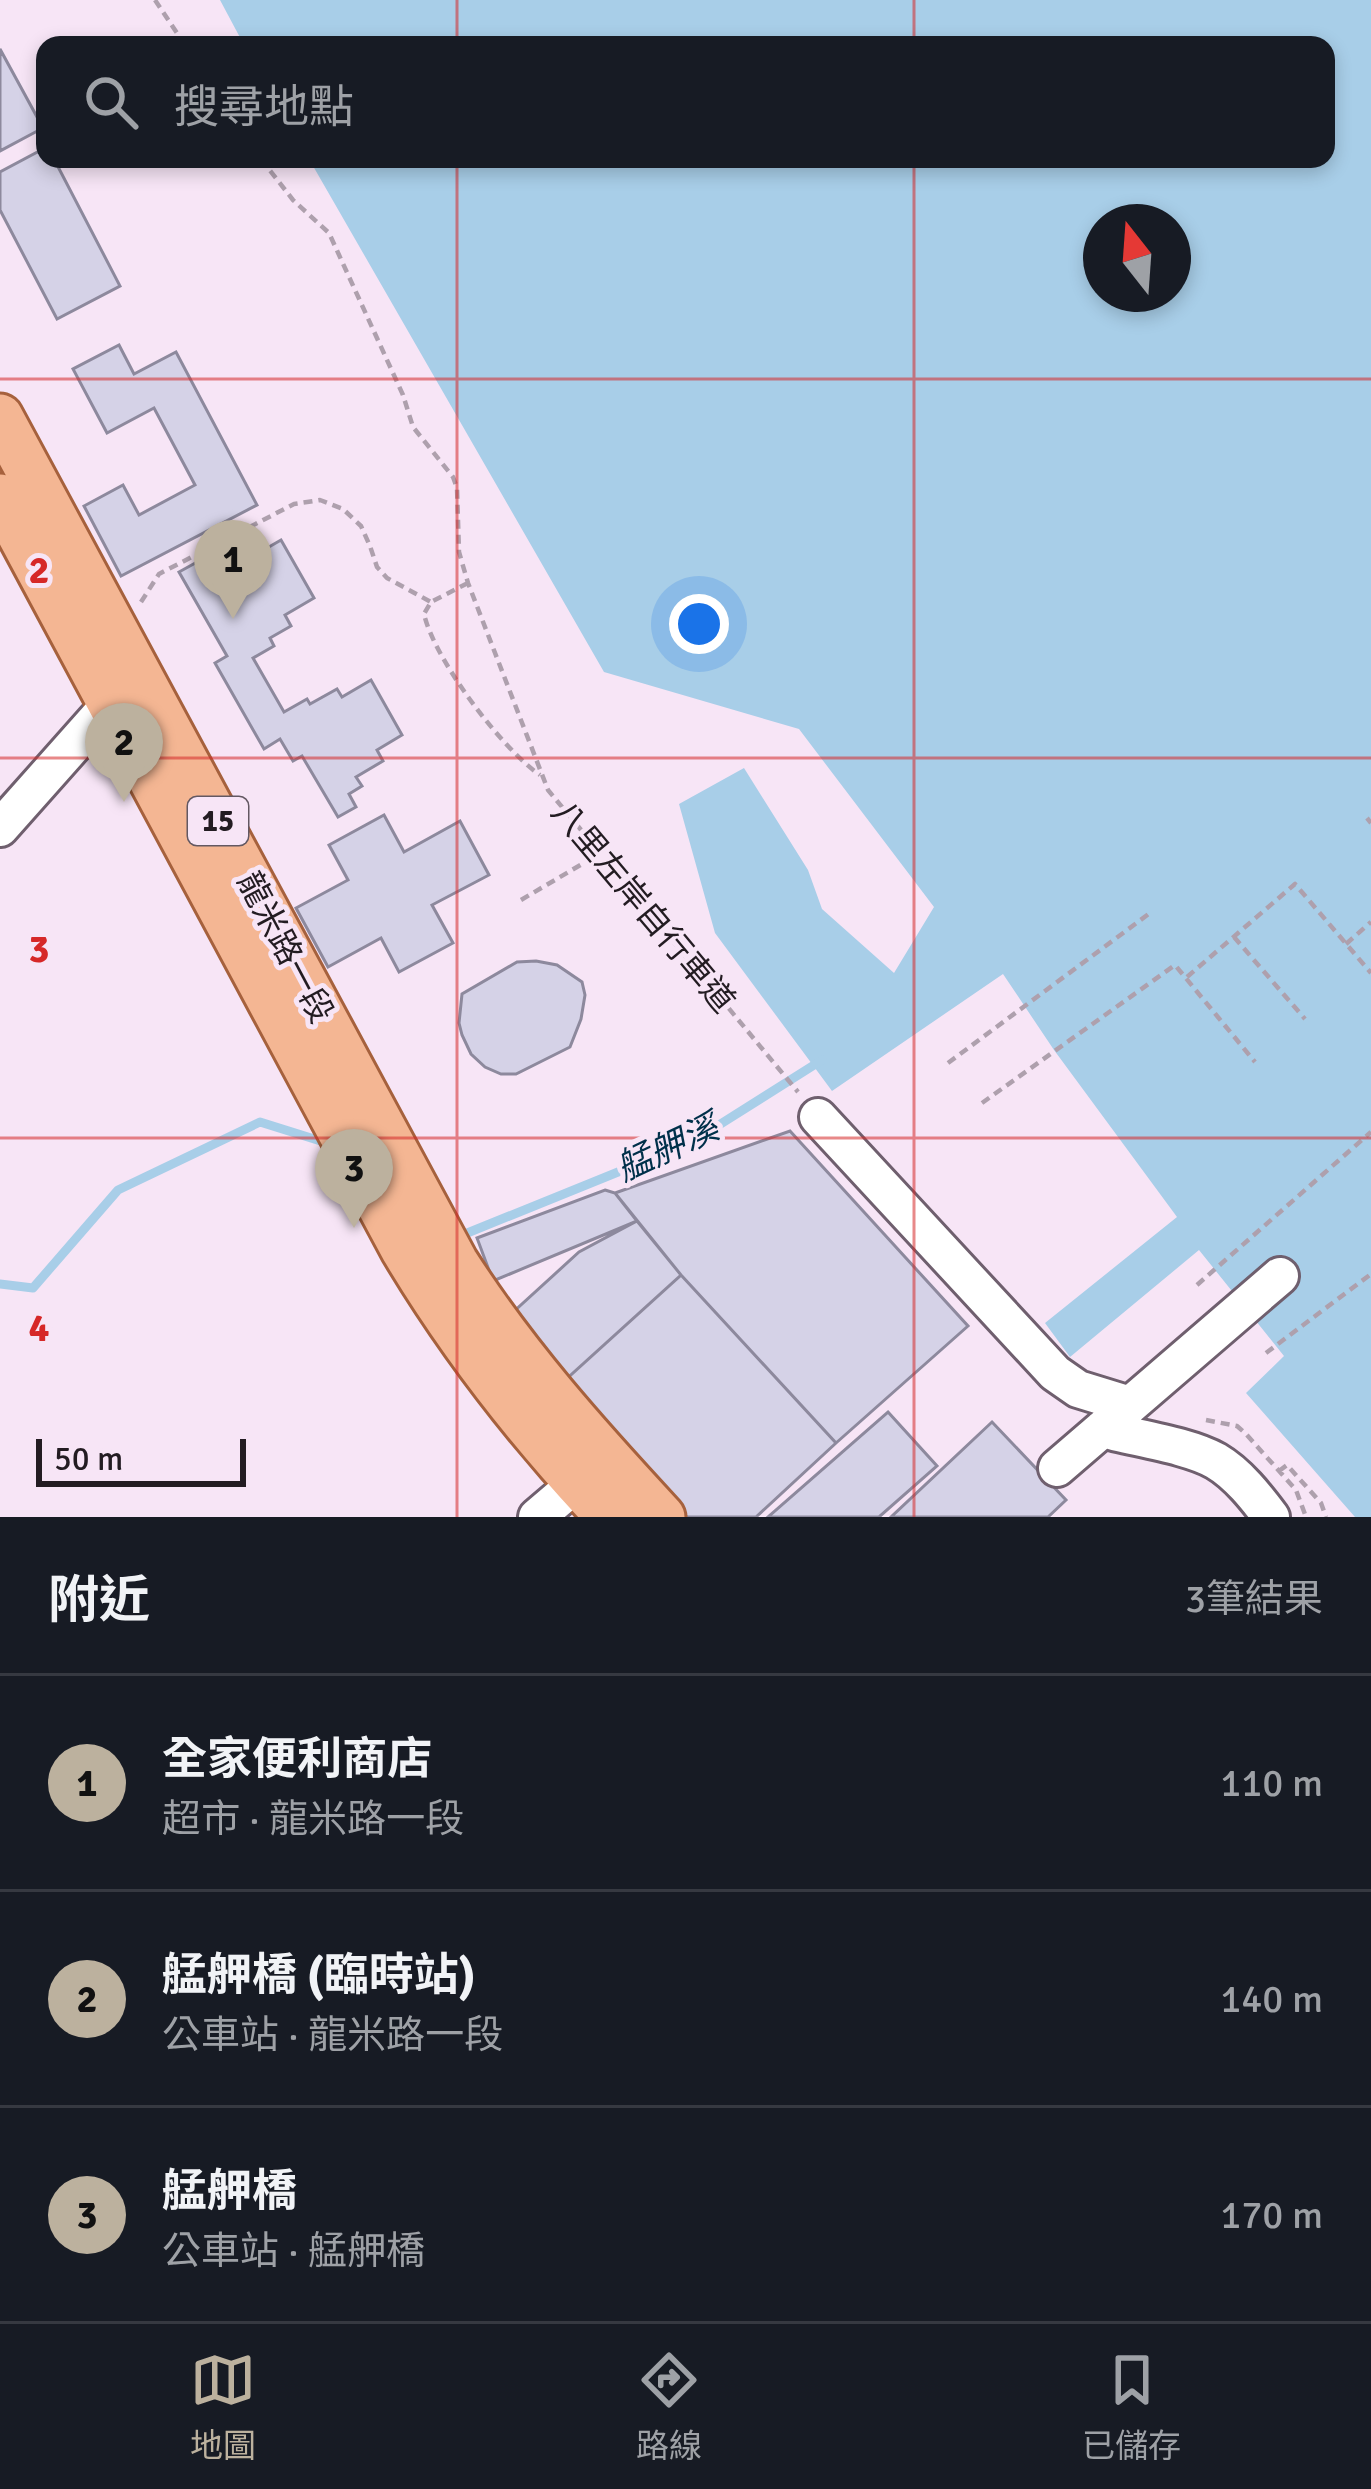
<!DOCTYPE html>
<html lang="zh-TW">
<head>
<meta charset="utf-8">
<style>
	body { margin:0; font-family:Signika,"Noto Sans TC",sans-serif; background:#20242c; color:#f1f3f6 }
	.compass { position:absolute; left:1083px; top:204px; width:108px; height:108px; border-radius:50%; background:#171b24; box-shadow:0 6px 18px #0003; rotate:343deg }
	.scale { position:absolute; left:36px; bottom:30px; width:210px; box-sizing:border-box; padding-left:12px; border:6px solid #231c22; border-top:0; font-size:33px; line-height:42px; white-space:nowrap; color:#231c22; -webkit-text-stroke:9px #f7e5f6; paint-order:stroke }
	.you { position:absolute; left:699px; top:624px; width:42px; height:42px; margin:-30px; border:9px solid #fff; border-radius:50%; background:#1a73e8; box-shadow:0 0 0 18px #1a73e833 }
	.badge { display:grid; place-items:center; width:78px; height:78px; border-radius:50%; background:#bcb19e; color:#111; font-size:39px; font-weight:700 }
	.pin { position:absolute; translate:-50% -99px; filter:drop-shadow(0 3px 6px #0008) }
	.pin::after { content:''; position:absolute; top:63px; width:42px; height:36px; background:inherit; clip-path:polygon(0 0,100% 0,50% 100%) }
	.list { margin:0; padding:0; list-style:none }
	h2 { display:flex; justify-content:space-between; align-items:center; height:156px; margin:0; padding:0 48px; font-size:51px }
	h2 small { font-size:39px; font-weight:400; color:#9ea1a6 }
	.list li { display:grid; grid-template-columns:78px 1fr auto; gap:36px; align-items:center; box-sizing:border-box; height:216px; padding:0 48px; border-top:3px solid #363941 }
	.list b { display:block; font-size:45px; white-space:nowrap }
	.list p { margin:0; font-size:39px; white-space:nowrap; color:#9ea1a6 }
	.list em { font-size:39px; font-style:normal; color:#9ea1a6 }
	.icon { flex:none; width:66px; height:66px; fill:none; stroke:currentColor; stroke-width:2; stroke-linecap:round; stroke-linejoin:round }
	.map { position:relative; flex:none; width:1371px; height:1517px; overflow:hidden }
	.search { position:absolute; background:#171b24; box-shadow:0 6px 18px #0003; left:36px; right:36px; top:36px; height:132px; display:flex; align-items:center; gap:30px; box-sizing:border-box; padding:0 42px; border-radius:24px; color:#9ea1a6; font-size:45px }
	.sheet { height:804px; background:#171b24 }
	nav { display:flex; justify-content:space-around; align-items:center; box-sizing:border-box; height:168px; border-top:3px solid #363941; background:#171b24; font-size:33px; color:#9ea1a6 }
	nav a { display:grid; justify-items:center; gap:6px }
	nav .on { color:#bcb19e }
	.map>svg:first-child { display:block }
</style>
</head>
<body>
<div class="map">
<svg width="1371" height="1517" viewBox="0 0 1371 1517">
	<rect width="100%" height="100%" fill="#f7e5f6"/>
	<path fill="#a8cee8" fill-rule="evenodd" d="M220,0H1371V1517H1355L1246,1393L1284,1356L1199,1250L1070,1357L1045,1323L1177,1217L1054,1050L1003,974L832,1091L715,933L679,804L744,768L808,870L822,909L894,973L934,907L799,729L604,672L309,159H1326V45H244ZM1101,222H1173V294H1101Z"/>
	<g fill="none" stroke-linecap="round" stroke-linejoin="round">
		<path stroke="#a8cee8" stroke-width="9" d="M455,1238L692,1142L822,1060
			M0,1284L33,1288L118,1190L260,1122L327,1143"/>
	</g>
	<path fill="#d5d2e7" stroke="#8d899d" stroke-width="3" d="M0,49L43,128L0,151Z
		M45,148V159H54L120,286L57,319L0,210V172Z
		M119,345L134,374L176,352L257,505L121,576L84,506L123,485L139,515L195,485L154,408L107,433L73,369Z
		M281,540L314,598L285,615L291,626L270,638L274,646L253,658L284,712L307,699L310,704L337,689L342,697L371,680L402,735L377,750L383,761L356,777L362,786L349,794L356,807L338,817L302,756L293,761L280,739L264,749L215,663L227,656L179,572L199,561L203,567L216,559L220,565L250,548L255,555Z
		M384,815L404,852L460,821L489,875L432,905L453,943L399,972L381,938L328,967L296,908L348,880L329,845Z
		M536,961L557,965L582,982L585,995L581,1019L570,1047L516,1074H501L485,1067L471,1054L462,1035L459,1023L462,994L517,962Z
		M790,1131L968,1326L836,1443L681,1275L615,1193Z
		M605,1190L615,1193L637,1221L493,1281L477,1238Z
		M637,1221L681,1275L563,1382L510,1315L579,1252Z
		M681,1275L836,1443L756,1517H687L563,1382Z
		M888,1412L937,1466L879,1517H768Z
		M992,1422L1066,1500L1048,1517H891Z"/>
	<g fill="none" stroke-linecap="round" stroke-linejoin="round">
		<g stroke="#6f5f6e" stroke-width="42">
			<path id="minor" d="M0,828L111,703
				M818,1117L1055,1373L1078,1389L1130,1405
				M1102,1429C1134,1438 1188,1445 1216,1461C1238,1474 1256,1497 1271,1517
				M1057,1468L1280,1276
				M537,1517L598,1465"/>
		</g>
		<g stroke="#a6613d" stroke-width="51">
			<path id="major" d="M0,417L455,1262C515,1356 587,1436 662,1517
				M0,497L404,1250C462,1347 531,1435 609,1517"/>
		</g>
		<path stroke="#aea0ad" stroke-width="4.5" stroke-dasharray="9 6" stroke-linecap="butt" d="M155,0L185,45
			M261,159L293,200L329,233L403,395L413,427L453,477L457,488L459,552L468,583L548,790L798,1092
			M468,583L431,602L424,614C434,659 502,749 540,775
			M141,602L159,574L294,504L320,500L343,509L361,526L370,546L377,567L387,578L431,602
			M1367,818L1371,823
			M521,900L599,854
			M1234,937L1305,1019
			M1346,944L1371,922
			M1187,977L1295,884L1371,973
			M948,1063L1150,913
			M982,1103L1175,965L1255,1062
			M1197,1285L1371,1132
			M1266,1353L1371,1274
			M1206,1420L1237,1426L1246,1434L1296,1490L1306,1517
			M1279,1471L1287,1465L1321,1503L1326,1517"/>
		<use href="#minor" stroke="#fff" stroke-width="36"/>
		<use href="#major" stroke="#f4b693" stroke-width="45"/>
	</g>
	<path fill="none" stroke="#d62828" stroke-width="3" stroke-opacity="0.55" d="M457,0V45M914,0V45M457,159V1517M914,159V1517M0,379H1371M0,758H1371M0,1138H1371"/>
	<g text-anchor="middle" stroke-width="10" stroke-linejoin="round" paint-order="stroke">
		<rect fill="#f7e5f6" stroke="#635862" stroke-width="3" x="188" y="797" width="60" height="48" rx="9"/>
		<g font-size="30" font-weight="bold" fill="#231c22">
			<text x="218" y="831">15</text>
		</g>
		<g font-size="33" fill="#231c22" stroke="#f7e5f6">
			<text transform="translate(644 906) rotate(50)" y="12">八里左岸自行車道</text>
			<text transform="translate(286 947) rotate(62)" y="12">龍米路一段</text>
		</g>
		<g font-size="36" font-style="italic" fill="#00304a" stroke="#f7e5f6">
			<text transform="translate(667 1147) rotate(-25)" y="13">艋舺溪</text>
		</g>
	</g>
	<g font-size="39" text-anchor="middle" font-weight="bold" fill="#d62828" stroke="#f7e5f6" stroke-width="10" stroke-linejoin="round" paint-order="stroke">
		<text x="39" y="583">2</text>
		<text x="39" y="962">3</text>
		<text x="39" y="1341">4</text>
	</g>
</svg>
<svg class="compass" viewBox="-18 -18 36 36"><path d="M0-13l5 13h-10z" fill="#e53935"/><path d="M0 13l5-13h-10z" fill="#9ea1a6"/></svg>
<div class="scale">50 m</div>
<div class="you"></div>
<div class="pin badge" style="left:233px;top:619px">1</div>
<div class="pin badge" style="left:124px;top:802px">2</div>
<div class="pin badge" style="left:354px;top:1228px">3</div>
<div class="search"><svg class="icon" aria-label="search" viewBox="0 0 24 24"><circle cx="10" cy="10" r="6"/><path d="M15 15l6 6"/></svg>搜尋地點</div>
</div>
<section class="sheet">
<h2>附近<small>3筆結果</small></h2>
<ul class="list">
<li><span class="badge">1</span><div><b>全家便利商店</b><p>超市 · 龍米路一段</p></div><em>110 m</em></li>
<li><span class="badge">2</span><div><b>艋舺橋 (臨時站)</b><p>公車站 · 龍米路一段</p></div><em>140 m</em></li>
<li><span class="badge">3</span><div><b>艋舺橋</b><p>公車站 · 艋舺橋</p></div><em>170 m</em></li>
</ul>
</section>
<nav>
<a class="on"><svg class="icon" aria-label="map" viewBox="0 0 24 24"><path d="M3 6l6-2 6 2 6-2v14l-6 2-6-2-6 2zM9 4v14M15 6v14"/></svg>地圖</a>
<a><svg class="icon" aria-label="directions" viewBox="0 0 24 24"><path d="M12 3l9 9-9 9-9-9zM9 14v-3h6M13 9l2 2-2 2"/></svg>路線</a>
<a><svg class="icon" aria-label="saved" viewBox="0 0 24 24"><path d="M7 4h10v16l-5-4-5 4z"/></svg>已儲存</a>
</nav>
</body>
</html>
